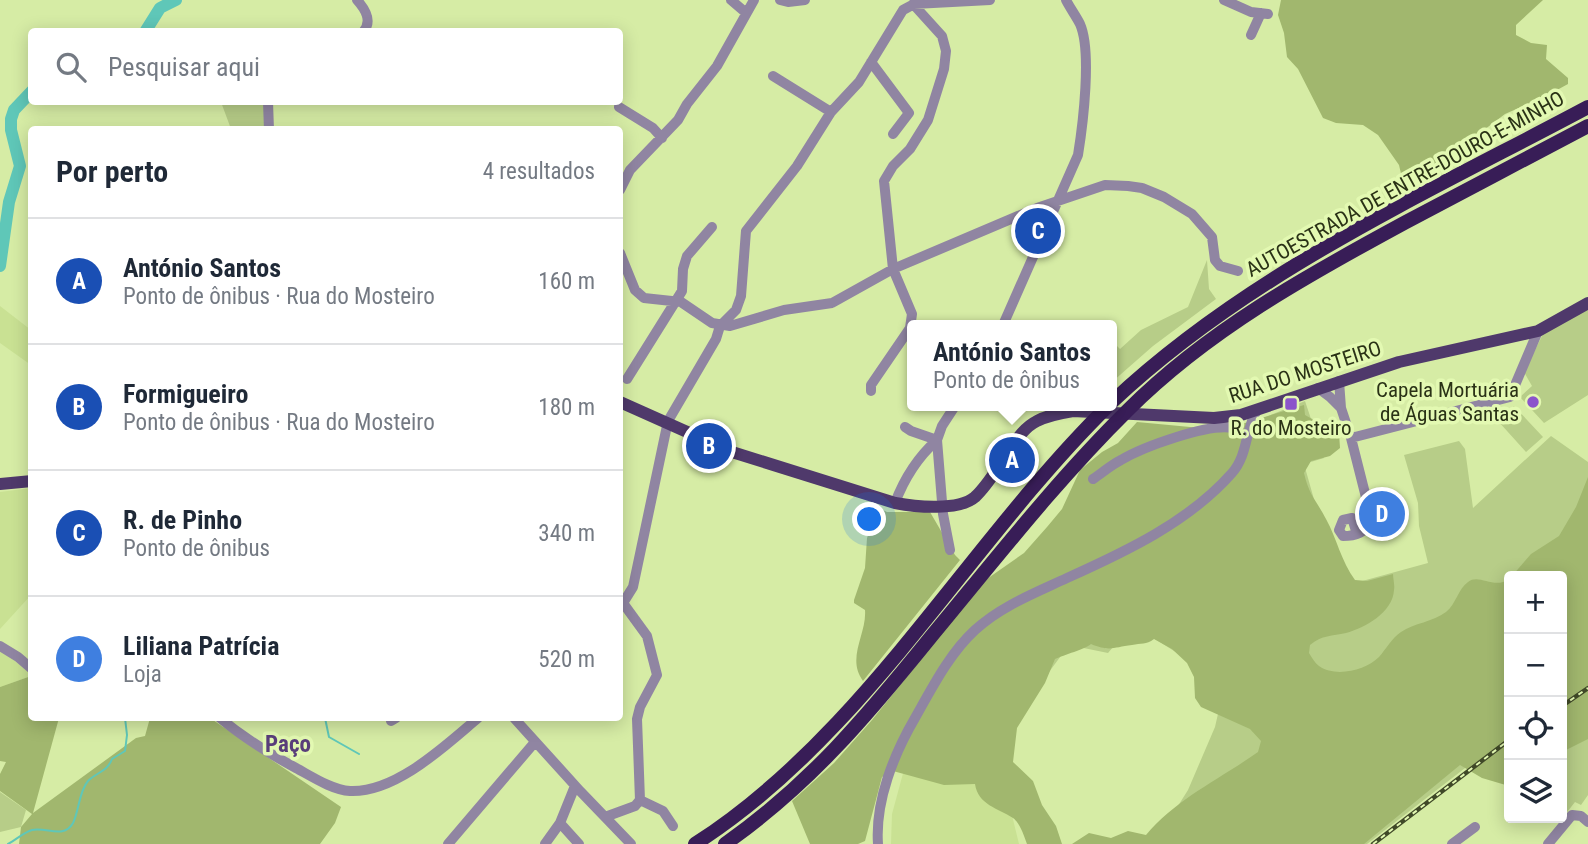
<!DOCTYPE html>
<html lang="pt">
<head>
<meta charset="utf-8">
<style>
	body { margin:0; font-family:"Roboto Condensed",sans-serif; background:#f6f6f7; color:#1f2937 }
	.controls { position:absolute; right:21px; bottom:21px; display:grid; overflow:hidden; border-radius:7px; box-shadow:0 4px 18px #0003 }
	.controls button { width:63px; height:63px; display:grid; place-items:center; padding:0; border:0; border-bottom:2px solid #e0e1e3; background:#fff; color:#1f2937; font:35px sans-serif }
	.you { position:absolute; left:870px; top:520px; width:24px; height:24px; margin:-18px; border:5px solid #fff; border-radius:50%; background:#1a73e8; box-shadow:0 0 0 10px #1a73e833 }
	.badge { display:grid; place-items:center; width:46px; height:46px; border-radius:50%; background:#8b54cb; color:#fff; font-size:23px; font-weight:700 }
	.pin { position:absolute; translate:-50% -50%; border:4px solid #fff; box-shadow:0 2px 7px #0006 }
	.popup { position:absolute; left:907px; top:320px; width:210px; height:91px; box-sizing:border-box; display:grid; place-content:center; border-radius:7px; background:#fff; filter:drop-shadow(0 2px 5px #0005); font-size:23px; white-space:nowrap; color:#747a83 }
	.popup b { font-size:26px; color:#1f2937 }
	.popup::after { content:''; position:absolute; left:50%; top:100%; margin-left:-14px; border:14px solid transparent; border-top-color:#fff }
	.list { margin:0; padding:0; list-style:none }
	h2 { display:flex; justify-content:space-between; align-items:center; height:91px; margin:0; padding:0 28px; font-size:30px }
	h2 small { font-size:23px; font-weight:400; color:#747a83 }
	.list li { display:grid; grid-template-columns:46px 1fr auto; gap:21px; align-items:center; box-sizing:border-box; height:126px; padding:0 28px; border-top:2px solid #e0e1e3 }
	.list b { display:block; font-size:26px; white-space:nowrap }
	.list p { margin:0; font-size:23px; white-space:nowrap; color:#747a83 }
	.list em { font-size:23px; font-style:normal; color:#747a83 }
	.icon { flex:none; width:38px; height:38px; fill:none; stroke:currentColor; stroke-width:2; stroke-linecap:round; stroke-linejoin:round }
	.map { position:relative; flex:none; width:1588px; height:844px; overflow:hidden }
	.search { position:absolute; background:#fff; box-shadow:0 4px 18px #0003; left:28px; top:28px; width:595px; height:77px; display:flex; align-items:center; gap:18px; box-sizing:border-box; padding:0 24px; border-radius:7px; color:#747a83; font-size:26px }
	.panel { position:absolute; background:#fff; box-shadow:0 4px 18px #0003; left:28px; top:126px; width:595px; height:595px; border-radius:7px }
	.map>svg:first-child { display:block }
</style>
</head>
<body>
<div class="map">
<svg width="1588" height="844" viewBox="0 0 1588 844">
	<rect width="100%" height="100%" fill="#d6eca5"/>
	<path fill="#c9e193" d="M0,306L31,330V365L0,343Z
		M31,488V595L0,629V492Z
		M0,649L31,674V676L0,687Z
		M995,745L1019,844H891L892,814L905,766Z"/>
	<path fill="#b7cd88" d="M221,102H265L266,129H231Z
		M1207,260L1209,289L1216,299L1153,346L1112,382V341L1120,349L1141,330L1188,307Z
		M1588,309V395L1544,423L1520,397L1532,386L1524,372L1543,334Z
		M1305,401L1324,458L1304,464L1319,517L1355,583L1428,563L1419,526L1418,503L1404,455L1459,441L1465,449L1473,508L1551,436L1588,462V678L1562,576H1509V734L1367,844H1154L1188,790L1215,727L1225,683L1147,634L1119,640L1108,653L1069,645L995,745L956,677L1261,419Z
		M1514,406L1543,437L1526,452L1498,421Z
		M1588,693V795L1581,805L1575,802L1564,816L1562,814V711Z
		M0,792L26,810L21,827L0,832Z"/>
	<path fill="#a1b76e" d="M1281,0H1543L1516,25V35L1531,43L1547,45L1546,59L1568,78V84L1546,96L1505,114L1447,158L1407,183L1402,178L1399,165L1378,135L1363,125L1336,123L1323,118L1298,69L1287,57L1284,33L1278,15Z
		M1304,405L1305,415L1314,420L1331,423L1339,433L1340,448L1330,456L1311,461L1304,473C1309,495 1316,500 1326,519C1337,539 1341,561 1355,580L1367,581L1393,574C1393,579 1395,585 1394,590C1393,612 1365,628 1346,633C1332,636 1322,635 1310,645L1309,653C1312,658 1315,663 1319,666C1336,678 1366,670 1379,657C1386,649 1392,638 1401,632C1414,623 1433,622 1446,612C1456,604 1458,589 1468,582C1479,573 1494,590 1509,579V786L1482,778L1460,765L1364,844H1072L1089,833L1111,838L1128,831L1146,835C1176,799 1220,779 1258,752L1261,741L1250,729L1201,707L1195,698L1194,677L1187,663L1172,649L1154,639C1146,645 1141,643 1132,645C1114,647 1110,652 1091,644C1085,649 1064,655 1055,659L1045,683L1017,728L1013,762L1033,781L1042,805L1056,826L1062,844H1027C1024,836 1020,823 1013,818C998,808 978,805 975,784L944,785L893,771L882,777L865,841L858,844H810L792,801L834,763L872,720L984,581L1024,553L1047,527L1062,509L1080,470L1102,452L1118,443L1137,422L1222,430Z
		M1588,477V739L1562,752V576H1512L1531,554L1559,536L1576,507Z
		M881,509L887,512H930L955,555L960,560L863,681C846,658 867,634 865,610L854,603V600L865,568L867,538L874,519Z
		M31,676L32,718H59L33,813L136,738L145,736L150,718H210L341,807L335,823L320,844H19L21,827L32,814L0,791V774L6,762L0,761V687Z"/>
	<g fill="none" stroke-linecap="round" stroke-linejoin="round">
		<path stroke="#5fc7b8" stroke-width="2" d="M325,718L329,737L359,754
			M8,844C16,840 24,832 32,830C47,827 64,839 73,823C79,811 79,791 88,781C97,772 107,772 112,759L125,751L127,735L125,718"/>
		<path stroke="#5fc7b8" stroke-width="12" d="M145,32L160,8L176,0
			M0,266L9,202L20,166L11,130V119L14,110L32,91"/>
		<path stroke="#9085a2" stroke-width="10" d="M357,0C365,9 373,21 363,32
			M731,0L745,12
			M780,0L788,2L805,0
			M1224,0L1251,12L1268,14
			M1251,35L1261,13
			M871,62L909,113L893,134
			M773,76L831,112
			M268,102L269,130
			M619,107L653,128L662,138
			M620,190L630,170L678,120L687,104L717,66L754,0
			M620,253L635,290L644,298L681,302L712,323L730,326L784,310L832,303L893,269L1037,208L1105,185L1128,186L1142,188L1164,197L1192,214L1212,237L1215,260L1220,266L1238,271
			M1003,325L1078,155C1083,124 1092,51 1080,24C1076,16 1070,8 1066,0
			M627,379L682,291L683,269L687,256L712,227
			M1318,388L1330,397L1341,408L1339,381
			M871,391V385L910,328L912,314L893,269L884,181L893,166L910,149L928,120L944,69L946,51L942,36L913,4
			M1341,408L1351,438L1372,521C1367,532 1355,536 1343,536L1339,530L1343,520L1352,518L1357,534
			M1351,438L1510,397L1538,331
			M1093,479C1102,473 1111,465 1121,460C1143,447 1208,423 1233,428
			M895,503C904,479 918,457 937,440L911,431L905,427
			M950,550L943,514L937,440L942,426L955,406
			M620,605L623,603L633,587L668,421L716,339L720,326L736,310L741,296L746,231L797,166L831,112L859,82L903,10L914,4L990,0
			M0,646L18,657L32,669
			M220,718C244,738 268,753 296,768C311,776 332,790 350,791C396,793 446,745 478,718
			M514,718L580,791L631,844
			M391,721L396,718
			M640,800L663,811L673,826
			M605,817L635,806L640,800L637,719L640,707L657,675L647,636L623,603
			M560,823L579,844
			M448,844L535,742
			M545,844L560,823L575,786
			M878,844C875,801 894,754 915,718C932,688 949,654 975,630C1001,606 1035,593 1067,578C1125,552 1189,522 1232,473C1248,455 1245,430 1257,410
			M1452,844L1475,827
			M1548,844L1572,815L1581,816L1588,822"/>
		<path stroke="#4f396b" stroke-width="12" d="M620,402L732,452L895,503C916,507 959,511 975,497C988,485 998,467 1008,453C1016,441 1023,428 1037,421C1048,415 1061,413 1073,411L1214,418L1241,415L1399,362L1538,331L1588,303
			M0,484L32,481"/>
		<path stroke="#381d57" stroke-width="14" d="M1112,402C1249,273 1423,195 1588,107
			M695,844C865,735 966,546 1108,406
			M725,844C809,785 866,717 930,638C994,561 1056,481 1128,410C1208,330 1308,275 1406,222C1467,190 1527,158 1588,126"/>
		<g stroke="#404928" stroke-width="4.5">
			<path id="rail" d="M1562,706L1588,688
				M1373,844L1509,740"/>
		</g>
		<use href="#rail" stroke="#e3f9b2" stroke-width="2" stroke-dasharray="5" stroke-linecap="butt"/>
	</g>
	<g fill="#8b54cb" stroke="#e3f9b2" stroke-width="2.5">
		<circle cx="1533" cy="402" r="7"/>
		<rect x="1284" y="397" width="14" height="14" rx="3.5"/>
	</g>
	<g text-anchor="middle" stroke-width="7" stroke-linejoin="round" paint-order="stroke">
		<g font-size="21" fill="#2a3216" stroke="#e3f9b2">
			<text transform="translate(1405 184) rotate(-29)" y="7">AUTOESTRADA DE ENTRE-DOURO-E-MINHO</text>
			<text transform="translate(1305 372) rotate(-18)" y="7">RUA DO MOSTEIRO</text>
		</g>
		<g font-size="21" fill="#2a3216" stroke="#e3f9b2" text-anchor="end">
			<text x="1519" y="397">Capela Mortuária<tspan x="1519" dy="24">de Águas Santas</tspan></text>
			<text x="1291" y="435" text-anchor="middle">R. do Mosteiro</text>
		</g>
		<g font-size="23" font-weight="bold" fill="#593e7a" stroke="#e3f9b2">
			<text x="288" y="752">Paço</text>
		</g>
	</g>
</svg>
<div class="controls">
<button>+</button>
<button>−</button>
<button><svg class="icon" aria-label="locate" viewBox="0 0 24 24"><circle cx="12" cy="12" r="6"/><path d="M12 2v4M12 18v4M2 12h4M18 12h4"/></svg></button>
<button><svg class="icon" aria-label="layers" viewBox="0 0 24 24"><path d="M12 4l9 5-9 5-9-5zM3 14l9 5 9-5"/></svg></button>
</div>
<div class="you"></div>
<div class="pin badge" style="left:1012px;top:460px;background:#1a4fb4">A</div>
<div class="popup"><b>António Santos</b>Ponto de ônibus</div>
<div class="pin badge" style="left:709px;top:446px;background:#1a4fb4">B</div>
<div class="pin badge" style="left:1038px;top:231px;background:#1a4fb4">C</div>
<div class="pin badge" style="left:1382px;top:514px;background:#3f7fe0">D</div>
<div class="search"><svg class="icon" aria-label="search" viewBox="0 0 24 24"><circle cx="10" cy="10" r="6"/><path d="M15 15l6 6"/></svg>Pesquisar aqui</div>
<section class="panel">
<h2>Por perto<small>4 resultados</small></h2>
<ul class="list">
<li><span class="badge" style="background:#1a4fb4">A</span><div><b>António Santos</b><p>Ponto de ônibus · Rua do Mosteiro</p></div><em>160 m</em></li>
<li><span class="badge" style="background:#1a4fb4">B</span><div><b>Formigueiro</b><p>Ponto de ônibus · Rua do Mosteiro</p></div><em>180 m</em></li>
<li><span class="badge" style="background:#1a4fb4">C</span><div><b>R. de Pinho</b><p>Ponto de ônibus</p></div><em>340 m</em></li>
<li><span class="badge" style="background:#3f7fe0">D</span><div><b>Liliana Patrícia</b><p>Loja</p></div><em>520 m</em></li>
</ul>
</section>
</div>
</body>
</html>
